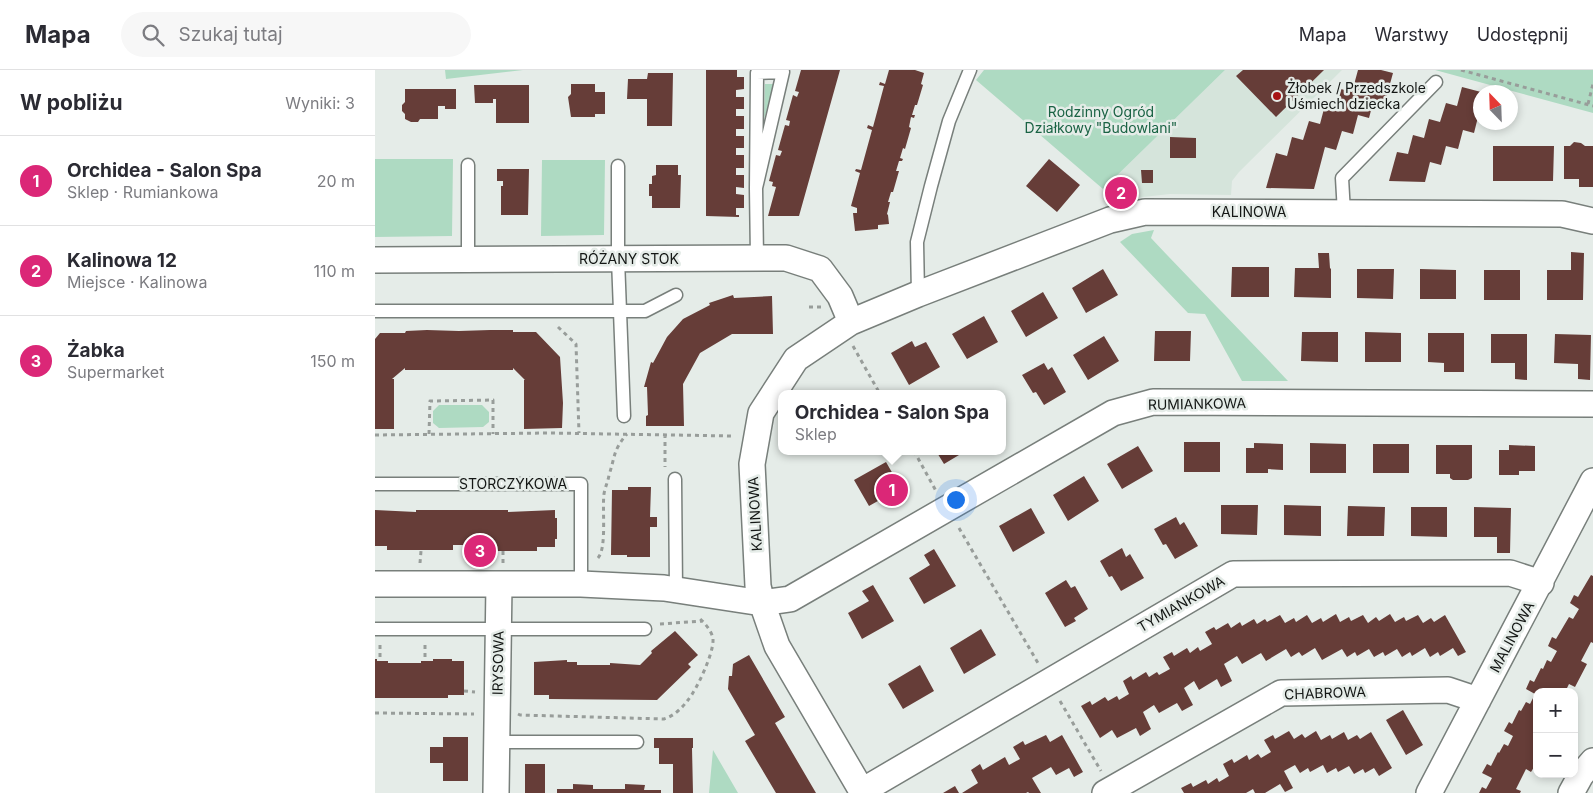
<!DOCTYPE html>
<html lang="pl">
<head>
<meta charset="utf-8">
<style>
	body { margin:0; font-family:Inter,sans-serif; background:#f7f7f7; color:#2b2b33 }
	.controls { position:absolute; right:15px; bottom:15px; display:grid; overflow:hidden; border-radius:10px; box-shadow:0 2px 8px #0003 }
	.controls button { width:45px; height:45px; display:grid; place-items:center; padding:0; border:0; border-bottom:1px solid #e1e1e2; background:#fff; color:#2b2b33; font:25px sans-serif }
	.compass { position:absolute; left:1098px; top:15px; width:45px; height:45px; border-radius:50%; background:#fff; box-shadow:0 2px 8px #0003; rotate:337deg }
	.you { position:absolute; left:580px; top:429px; width:18px; height:18px; margin:-12px; border:4px solid #fff; border-radius:50%; background:#1a73e8; box-shadow:0 0 0 8px #1a73e833 }
	.badge { display:grid; place-items:center; width:32px; height:32px; border-radius:50%; background:#db2777; color:#fff; font-size:16px; font-weight:700 }
	.pin { position:absolute; translate:-50% -50%; border:2px solid #fff; box-shadow:0 1px 5px #0006 }
	.popup { position:absolute; left:403px; top:320px; width:228px; height:65px; box-sizing:border-box; display:grid; place-content:center; border-radius:10px; background:#fff; filter:drop-shadow(0 1px 4px #0005); font-size:16px; white-space:nowrap; color:#7c7c81 }
	.popup b { font-size:19px; color:#2b2b33 }
	.popup::after { content:''; position:absolute; left:50%; top:100%; margin-left:-10px; border:10px solid transparent; border-top-color:#fff }
	.list { margin:0; padding:0; list-style:none }
	h2 { display:flex; justify-content:space-between; align-items:center; height:65px; margin:0; padding:0 20px; font-size:21px }
	h2 small { font-size:16px; font-weight:400; color:#7c7c81 }
	.list li { display:grid; grid-template-columns:32px 1fr auto; gap:15px; align-items:center; box-sizing:border-box; height:90px; padding:0 20px; border-top:1px solid #e1e1e2 }
	.list b { display:block; font-size:19px; white-space:nowrap }
	.list p { margin:0; font-size:16px; white-space:nowrap; color:#7c7c81 }
	.list em { font-size:16px; font-style:normal; color:#7c7c81 }
	.icon { flex:none; width:28px; height:28px; fill:none; stroke:currentColor; stroke-width:2; stroke-linecap:round; stroke-linejoin:round }
	.map { position:relative; flex:none; width:1218px; height:723px; overflow:hidden }
	header { display:flex; align-items:center; gap:30px; box-sizing:border-box; height:70px; padding:0 25px; background:#fff; border-bottom:1px solid #e1e1e2 }
	header strong { font-size:24px }
	nav { display:flex; gap:28px; margin-inline-start:auto; font-size:18px }
	.search { width:350px; height:45px; background:#f7f7f7; display:flex; align-items:center; gap:12px; box-sizing:border-box; padding:0 18px; border-radius:28px; color:#7c7c81; font-size:19px }
	main { display:flex }
	aside { flex:1; background:#fff }
	.map>svg:first-child { display:block }
</style>
</head>
<body>
<header>
<strong>Mapa</strong>
<div class="search"><svg class="icon" aria-label="search" viewBox="0 0 24 24"><circle cx="10" cy="10" r="6"/><path d="M15 15l6 6"/></svg>Szukaj tutaj</div>
<nav><a>Mapa</a><a>Warstwy</a><a>Udostępnij</a></nav>
</header>
<main>
<aside>
<h2>W pobliżu<small>Wyniki: 3</small></h2>
<ul class="list">
<li><span class="badge">1</span><div><b>Orchidea - Salon Spa</b><p>Sklep · Rumiankowa</p></div><em>20 m</em></li>
<li><span class="badge">2</span><div><b>Kalinowa 12</b><p>Miejsce · Kalinowa</p></div><em>110 m</em></li>
<li><span class="badge">3</span><div><b>Żabka</b><p>Supermarket</p></div><em>150 m</em></li>
</ul>
</aside>
<div class="map">
<svg width="1218" height="723" viewBox="0 0 1218 723">
	<rect width="100%" height="100%" fill="#e5ece8"/>
	<path fill="#d5e4db" d="M850,0H967L864,102L857,111L856,125L795,124L768,127L735,135L728,119Z"/>
	<path fill="#aedac2" d="M70,0H148L71,9Z
		M609,0H850L728,119L601,10Z
		M1060,0H1218V43Z
		M390,14H400L389,49Z
		M0,89H78L77,166L0,167Z
		M167,90H230L229,165L166,166Z
		M779,160L776,168C821,216 868,263 913,311H867L830,244L813,243L745,172L757,164Z
		M64,335H107L114,342V352L108,357L64,358L58,353V341Z
		M338,680L363,723H334Z"/>
	<path fill="#663d38" d="M331,0H362V7H369V19L361,20V27H369V39H361V46H369V59H361V66H369V78H361V85H369V98H361V105H369V118L361,117V124L369,125V138H361V145H364V147L331,146Z
		M426,0H465L424,146H393L401,117L397,116L398,112L394,111L401,85L405,86L407,81L403,80L410,55L414,56L415,51L411,50L418,25L422,27L424,22L420,21Z
		M514,0H540L549,3L546,14L548,15L542,35H540L537,45H540L539,48L536,47L534,57L536,58L530,79L528,78L525,88L528,89L527,91H524L521,101H524L518,122H516L513,132H515L512,144L513,145L514,154L503,155V159L480,161L478,143H482V138L476,136L485,103L480,101L481,99L486,100L497,60L492,58L493,55L498,57L509,16L504,15L505,12L510,14Z
		M868,0H949L901,47L861,6Z
		M983,0H1006L1018,3L1010,32L999,29L994,48L983,45L978,64L967,61L961,80L950,77L939,119L891,118L901,83L912,86L917,67L928,70L934,51L945,54L950,35L961,38L966,19L977,22Z
		M273,3H298L297,56H272V29H252L253,9H272Z
		M196,14H220V22H230V44H220V47H196L193,27L196,24Z
		M99,15H154V53H121V29H118V33H100Z
		M1087,17L1106,22V44L1104,43L1099,63L1088,60L1083,79L1071,76L1066,95L1055,92L1050,112L1014,111L1022,82L1033,84L1038,65L1049,68L1054,49L1065,52L1071,33L1082,36Z
		M30,19H81V39H70V36H63V49H45L43,52H36L30,49V44L27,41V35L30,32Z
		M795,67L821,68V88H795Z
		M1199,72L1206,73L1210,76H1218V117H1204V109H1189V76H1195Z
		M1118,76H1179L1178,111H1118Z
		M674,89L705,115L682,142L651,116Z
		M281,95H303V105H306L305,138H277V126H274V114H277V106L281,105Z
		M122,99H154L153,145H126V116H128V111H122Z
		M766,100H778V113H767Z
		M750,118L752,126L741,129L739,121Z
		M1196,182L1209,183L1208,230H1172V200H1196Z
		M943,183H954L955,198L956,199V228L919,227L920,198H944Z
		M857,197H894V227H856Z
		M728,199L743,225L711,243L697,218Z
		M982,199H1019L1018,229L982,228Z
		M1045,199L1081,200V229H1045Z
		M1109,200H1145V230H1109Z
		M668,222L683,248L651,267L636,241Z
		M358,225L359,228L397,226L398,264H357L325,283L308,314L309,356H271V346L273,345L272,317H269L276,292L278,293L292,267L308,249L335,235L334,233Z
		M609,246L623,272L592,289L577,264Z
		M52,260L84,261L115,260H138V262H161L185,287L188,333L187,358L149,359V310H150L138,298V300H30V298L17,309H19V359H0V269L5,263H30L31,261Z
		M780,261H816L815,291H779Z
		M927,262H963V292L926,291Z
		M990,262L1026,263V292H990Z
		M1053,263H1089V302H1069V293L1053,292Z
		M1116,264H1152V310L1140,309V293H1116Z
		M1180,264L1216,265L1215,310L1203,309V294L1179,293Z
		M729,266L744,291L713,310L698,285Z
		M537,271L540,277L551,272L565,297L534,315L516,283Z
		M669,293L673,300L677,297L691,322L669,335L661,322L658,323L647,305Z
		M809,372H845V402H809Z
		M879,373L908,374V400L893,399V403H871V378H879Z
		M935,373L971,374V403H935Z
		M998,374H1034V403H998Z
		M1061,375H1097V408L1093,410H1078L1075,408V404H1061Z
		M1134,375L1160,376V401H1144V405H1124V380H1134Z
		M763,376L778,401L747,419L732,394Z
		M561,381H594L590,383L589,382L569,394Z
		M511,392L526,418L494,436L479,410Z
		M709,406L724,431L693,451L678,425Z
		M253,417H276L275,447H282V457H275V487H252V485H236L237,420H253Z
		M846,435H883L882,465L846,464Z
		M909,435L946,436V466L909,465Z
		M973,436L1010,437L1009,466H972Z
		M1036,437H1072V467L1036,466Z
		M1099,437L1136,438L1135,483H1122V467H1099Z
		M656,438L670,463L638,482L624,456Z
		M0,440L41,442V440H133V442L180,440V448H182V469H180V477H162V481H96V475H78V480H12V476H0Z
		M801,447L805,455L809,452L823,476L800,489L791,474L788,475L779,459Z
		M747,478L751,487L755,484L769,508L746,521L737,506L734,507L725,491Z
		M559,479L581,516L549,534L534,508L555,495L549,485Z
		M1216,505L1218,506V573L1216,572L1206,591L1212,594L1200,617L1194,614L1190,622H1162V692L1156,702L1151,699L1141,719L1146,721L1145,723H1104L1107,717L1111,719L1117,708L1107,703L1112,694L1116,696L1123,682L1124,683L1129,674L1133,676L1138,666L1129,661L1134,652L1137,654L1144,640L1146,641L1151,632L1155,634L1160,624L1151,619L1155,610L1159,612L1166,598L1168,599L1172,590L1176,592L1182,581L1173,576L1177,567L1181,569L1194,547L1198,549L1204,539L1195,533L1199,525L1203,527Z
		M691,510L696,518L700,516L713,539L699,548L701,551L690,557L670,523Z
		M498,515L519,551L487,569L473,543L494,531L487,521Z
		M961,544L965,552L974,547L976,551L988,545L993,553L1001,547L1004,551L1015,544L1020,552L1029,547L1031,551L1043,545L1048,553L1056,548L1059,552L1070,545L1091,582L1083,586L1078,578L1065,586L1063,582L1055,587L1050,578L1037,586L1035,582L1027,587L1022,579L1010,586L1008,582L999,587L994,579L982,586L980,582L972,587L967,579L947,590L940,578L927,586L924,582L916,587L911,579L891,591L886,583L867,594L862,586L849,594L857,611L846,617L842,609L824,620L819,611L809,618L818,635L807,641L802,633L784,643L779,635L768,642L776,659L765,666L761,658L742,668L737,660L725,668L706,636L715,631L717,635L730,627L733,631L742,626L744,630L754,624L748,611L756,606L758,610L771,602L774,607L782,602L784,605L795,599L788,587L797,582L799,586L812,578L815,583L823,577L825,581L837,574L830,562L839,557L841,560L853,553L856,558L865,552L867,556L879,549L882,554L890,549L892,552L905,545L910,553L919,548L921,552L932,545L937,553L946,548L948,552Z
		M606,559L621,585L589,604L575,578Z
		M300,561L323,585L313,594L316,597L282,630L174,629V625H159V592L192,590V592H202V595H235V593L265,595L277,583L276,581Z
		M374,585L410,647L400,653L441,723H401L370,671L380,665L353,619L354,606H357L358,594Z
		M0,589H2V591H13V593H46V591H58V589H77V591H89V625H73V628H0Z
		M545,595L559,621L528,639L513,614Z
		M1028,640L1048,675L1031,685L1011,650Z
		M914,661L919,669L927,664L930,668L941,661L946,670L955,665L957,669L969,662L973,670L982,665L985,669L996,662L1017,698L1004,706L999,698L990,703L988,699L979,704L974,696L963,702L961,698L952,703L948,695L935,702L933,698L925,703L920,695L909,701L918,718L910,722L905,714L890,723H880L878,719L871,723H809L806,718L816,713L818,717L831,710L833,714L842,708L844,712L854,706L848,694L857,689L859,693L872,685L874,690L883,684L886,688L896,682L889,670L898,665L900,669Z
		M671,665L675,672L687,665L708,702L699,707L694,698L681,705L676,697L657,708L666,723H654L653,722L651,723H587L603,713L596,700L605,694L608,700L630,687L634,695L645,689L638,677L648,671L650,675Z
		M68,667H93V711H68V693H55V677H68Z
		M279,668H318V678H317L318,723H298V694H284V678H279Z
		M150,694H170V723H150Z
		M198,714L218,715V719H250V714L270,715L269,720H286V723H182V719H198Z
		M580,716L584,723H568Z"/>
	<g fill="none" stroke-linecap="round" stroke-linejoin="round">
		<g stroke="#787f7b" stroke-width="15">
			<path id="service" d="M93,95V189
				M243,96V189L249,346
				M381,118L382,3L408,2L381,118L382,188
				M969,143L967,108L1061,12
				M543,224L542,172L556,116L574,51L595,0
				M0,241H270L301,225
				M300,409L301,520
				M0,414H206V514
				M0,559H270
				M122,672H262"/>
		</g>
		<g stroke="#787f7b" stroke-width="28">
			<path id="minor" d="M0,190L411,188L445,199L465,226L476,252
				M0,514H206L289,518L387,533L415,529L738,343L778,332L1218,334
				M487,721L858,504L1135,503L1166,513
				M121,723L124,514
				M488,723L402,576L387,533L383,516L377,394L386,343L421,289L476,252L543,224L735,150L770,142L1187,144L1218,151
				M730,723L906,623L1073,620L1103,630
				M1054,723L1218,411
				M1196,723L1206,705L1218,691"/>
		</g>
		<path stroke="#989d9a" stroke-width="3" stroke-dasharray="4 4" stroke-linecap="butt" d="M1086,0L1218,36
			M1213,34L1218,14
			M434,237H446
			M183,257L201,274L204,363
			M478,276L505,324
			M54,364L55,331L118,330V364
			M290,364V397
			M0,365L174,363L359,366
			M539,381L561,421
			M584,458L663,593
			M128,481V493
			M223,488C232,478 227,439 229,424C230,417 233,412 234,405C240,387 238,380 252,364
			M45,493L46,481
			M285,554L327,551
			M5,575V591
			M50,575V591
			M89,621L100,622
			M685,631L726,701
			M0,643L99,644
			M143,644L145,645L289,649C299,646 307,638 313,630C322,619 339,583 338,569C337,561 329,552 323,547"/>
		<use href="#service" stroke="#fff" stroke-width="12"/>
		<use href="#minor" stroke="#fff" stroke-width="25"/>
	</g>
	<circle fill="#a81415" stroke="#e5ece8" stroke-width="2" cx="902" cy="26" r="5"/>
	<g text-anchor="middle" stroke-width="5" stroke-linejoin="round" paint-order="stroke">
		<g font-size="14" fill="#141715" stroke="#e5ece8" text-anchor="start">
			<text x="912" y="23">Żłobek / Przedszkole<tspan x="912" dy="16">Uśmiech dziecka</tspan></text>
		</g>
		<g font-size="14" fill="#1a6344" stroke="#e5ece8">
			<text x="726" y="47">Rodzinny Ogród<tspan x="726" dy="16">Działkowy "Budowlani"</tspan></text>
		</g>
		<g font-size="14" fill="#141715" stroke="#e5ece8">
			<text x="874" y="147">KALINOWA</text>
			<text x="254" y="194">RÓŻANY STOK</text>
			<text transform="translate(822 334) rotate(-1)" y="5">RUMIANKOWA</text>
			<text x="138" y="419">STORCZYKOWA</text>
			<text transform="translate(380 444) rotate(-93)" y="5">KALINOWA</text>
			<text transform="translate(806 534) rotate(-30)" y="5">TYMIANKOWA</text>
			<text transform="translate(1137 567) rotate(-62)" y="5">MALINOWA</text>
			<text transform="translate(123 593) rotate(-89)" y="5">IRYSOWA</text>
			<text transform="translate(950 623) rotate(-2)" y="5">CHABROWA</text>
		</g>
	</g>
</svg>
<div class="controls">
<button>+</button>
<button>−</button>
</div>
<svg class="compass" viewBox="-18 -18 36 36"><path d="M0-13l5 13h-10z" fill="#e53935"/><path d="M0 13l5-13h-10z" fill="#7c7c81"/></svg>
<div class="you"></div>
<div class="pin badge" style="left:517px;top:420px">1</div>
<div class="popup"><b>Orchidea - Salon Spa</b>Sklep</div>
<div class="pin badge" style="left:746px;top:123px">2</div>
<div class="pin badge" style="left:105px;top:481px">3</div>
</div>
</main>
</body>
</html>
